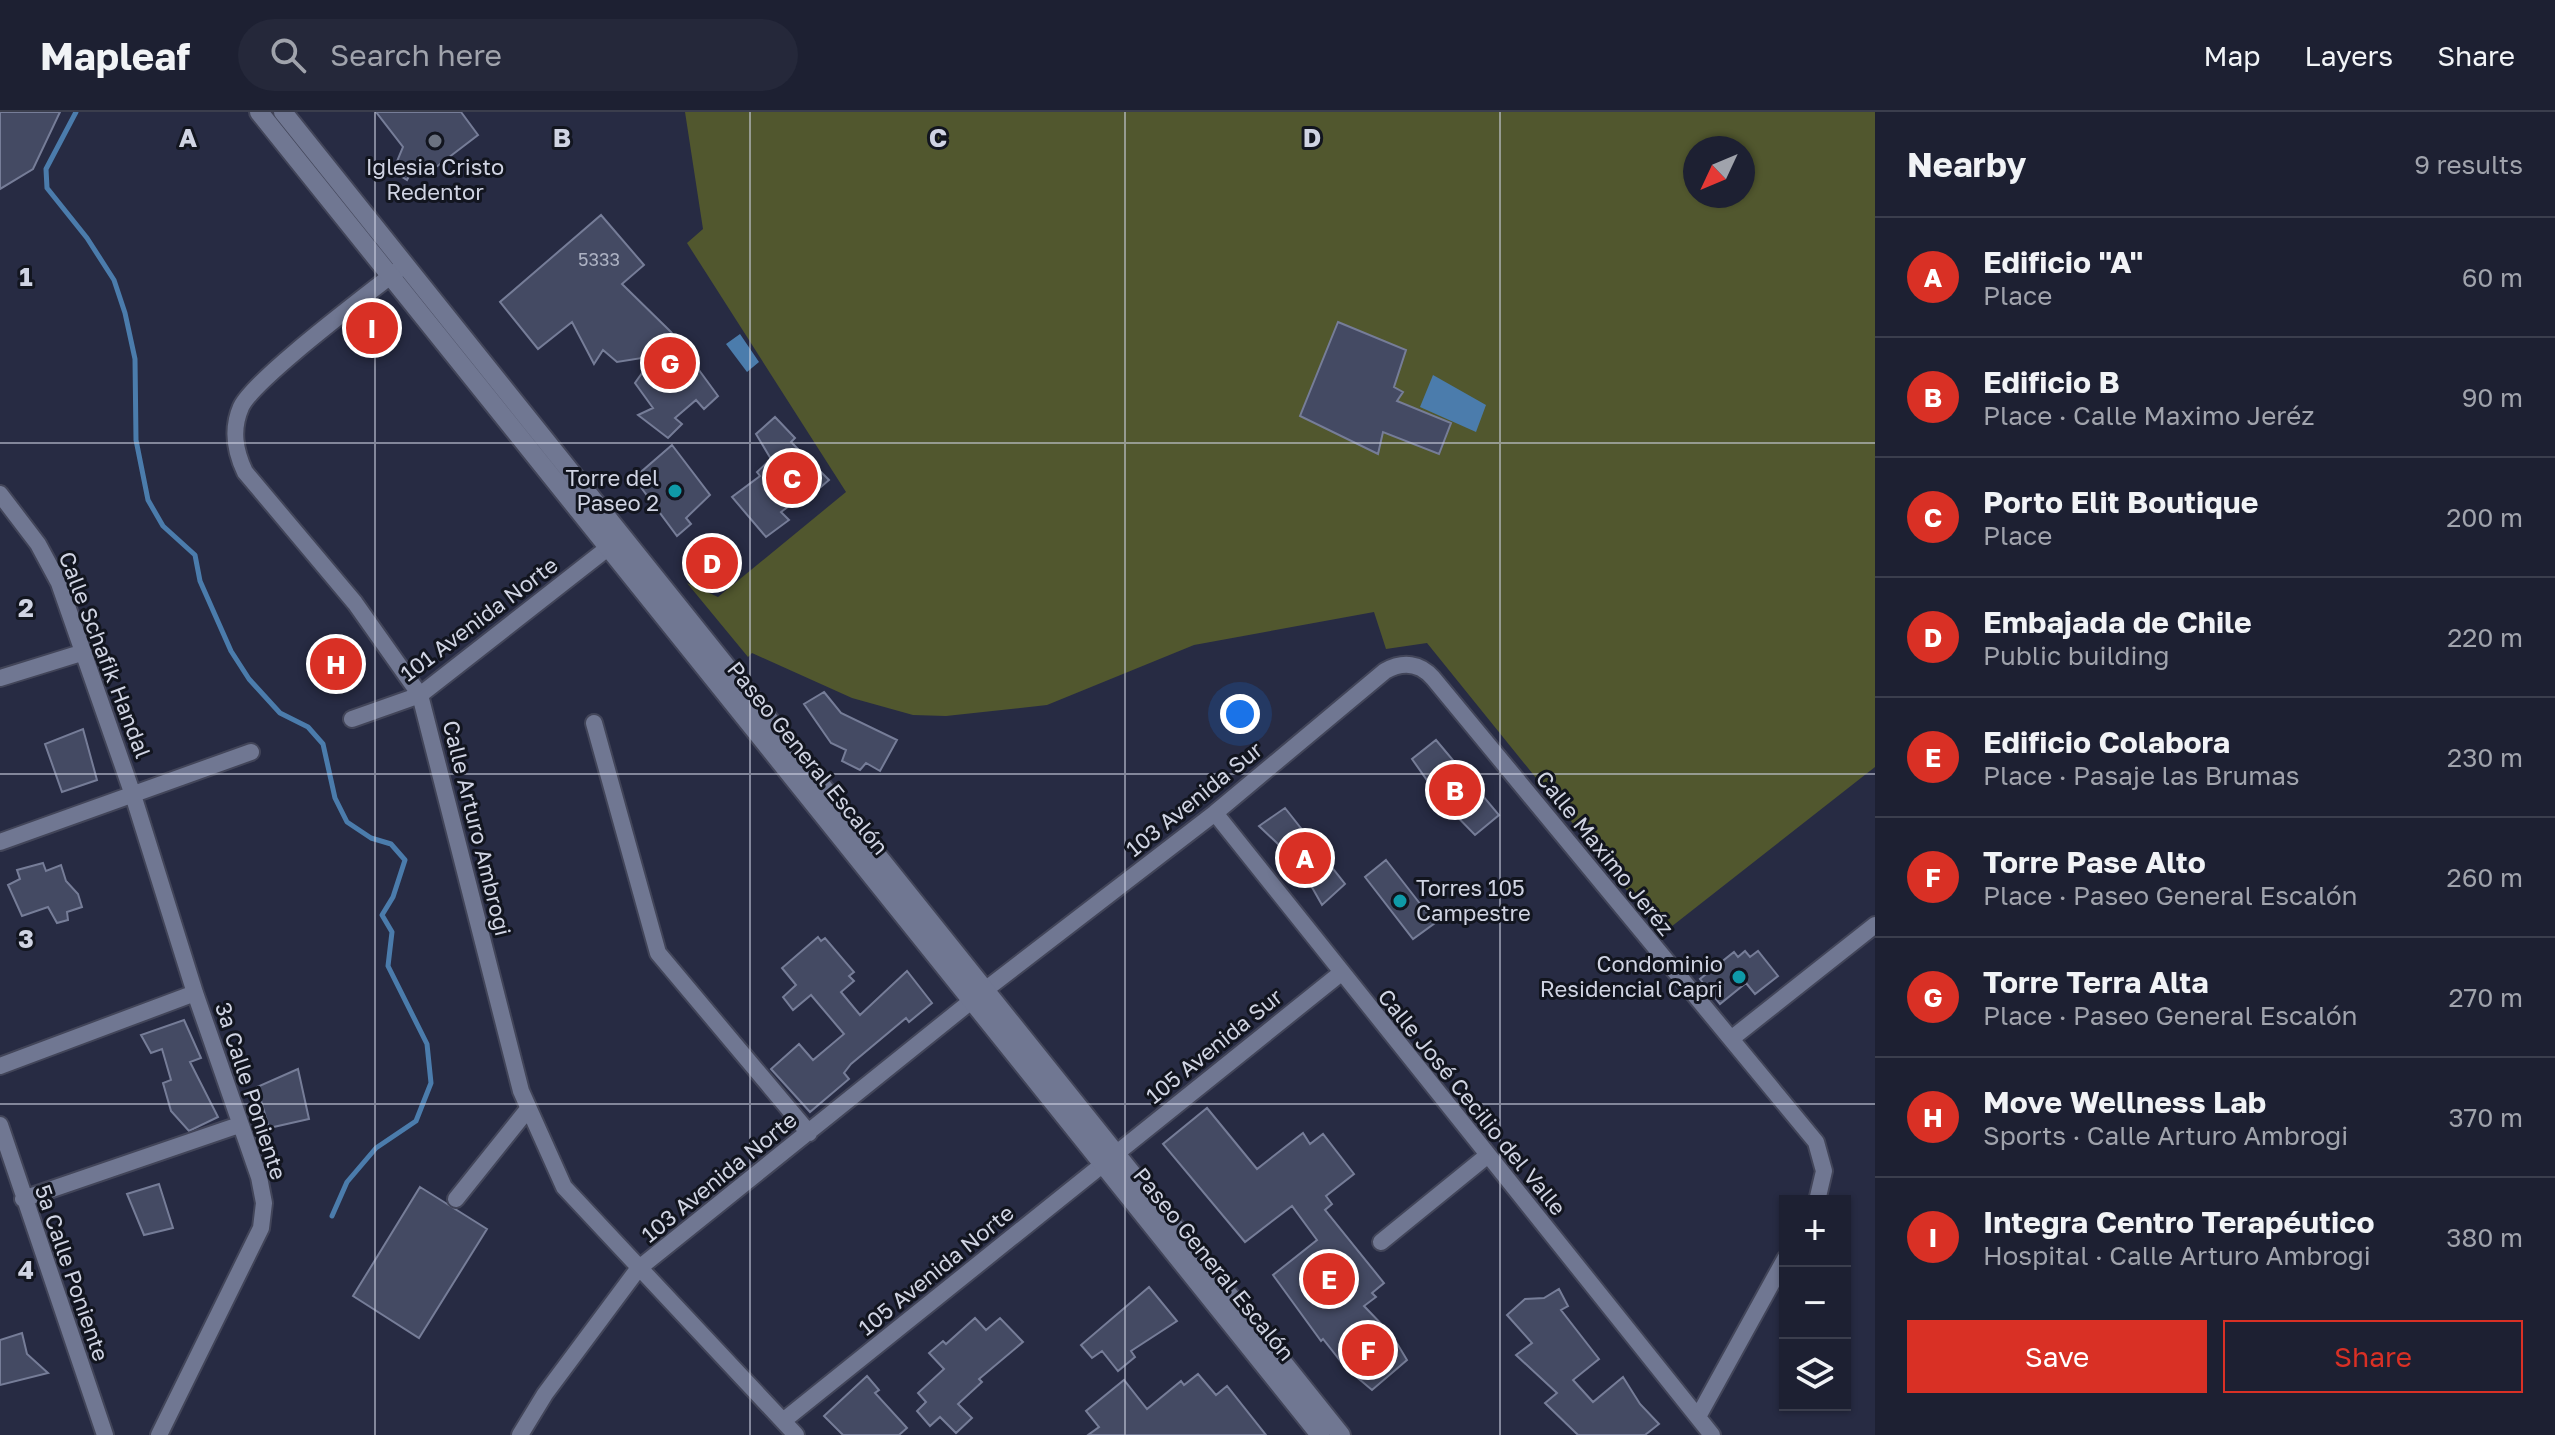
<!DOCTYPE html>
<html lang="en">
<head>
<meta charset="utf-8">
<style>
	body { margin:0; font-family:"Golos Text",sans-serif; background:#25283a; color:#f1f3f6 }
	.controls { position:absolute; right:24px; bottom:24px; display:grid; overflow:hidden; border-radius:0px; box-shadow:0 2px 6px #0004 }
	.controls button { width:72px; height:72px; display:grid; place-items:center; padding:0; border:0; border-bottom:2px solid #3b3e4d; background:#1d2032; color:#f1f3f6; font:40px sans-serif }
	.compass { position:absolute; left:1683px; top:24px; width:72px; height:72px; border-radius:50%; background:#1d2032; box-shadow:0 2px 6px #0004; rotate:226deg }
	.you { position:absolute; left:1240px; top:602px; width:28px; height:28px; margin:-20px; border:6px solid #fff; border-radius:50%; background:#1a73e8; box-shadow:0 0 0 12px #1a73e833 }
	.badge { display:grid; place-items:center; width:52px; height:52px; border-radius:50%; background:#d93025; color:#fff; font-size:26px; font-weight:700 }
	.pin { position:absolute; translate:-50% -50%; border:4px solid #fff; box-shadow:0 2px 8px #0006 }
	.list { margin:0; padding:0; list-style:none }
	h2 { display:flex; justify-content:space-between; align-items:center; height:104px; margin:0; padding:0 32px; font-size:34px }
	h2 small { font-size:26px; font-weight:400; color:#a0a3ac }
	.list li { display:grid; grid-template-columns:52px 1fr auto; gap:24px; align-items:center; box-sizing:border-box; height:120px; padding:0 32px; border-top:2px solid #3b3e4d }
	.list b { display:block; font-size:30px; white-space:nowrap }
	.list p { margin:0; font-size:26px; white-space:nowrap; color:#a0a3ac }
	.list em { font-size:26px; font-style:normal; color:#a0a3ac }
	.actions { display:flex; gap:16px; padding:24px 32px }
	.actions a { flex:1; padding:18px 0; border:2px solid #d93025; border-radius:0px; text-align:center; font-size:28px; color:#d93025 }
	.actions .main { background:#d93025; color:#fff }
	.icon { flex:none; width:44px; height:44px; fill:none; stroke:currentColor; stroke-width:2; stroke-linecap:round; stroke-linejoin:round }
	.map { position:relative; flex:none; width:1875px; height:1323px; overflow:hidden }
	header { display:flex; align-items:center; gap:48px; box-sizing:border-box; height:112px; padding:0 40px; background:#1d2032; border-bottom:2px solid #3b3e4d }
	header strong { font-size:38px }
	nav { display:flex; gap:44px; margin-inline-start:auto; font-size:28px }
	.search { width:560px; height:72px; background:#25283a; display:flex; align-items:center; gap:20px; box-sizing:border-box; padding:0 28px; border-radius:44px; color:#a0a3ac; font-size:30px }
	main { display:flex }
	aside { flex:1; background:#1d2032 }
	.map>svg:first-child { display:block }
</style>
</head>
<body>
<header>
<strong>Mapleaf</strong>
<div class="search"><svg class="icon" aria-label="search" viewBox="0 0 24 24"><circle cx="10" cy="10" r="6"/><path d="M15 15l6 6"/></svg>Search here</div>
<nav><a>Map</a><a>Layers</a><a>Share</a></nav>
</header>
<main>
<div class="map">
<svg width="1875" height="1323" viewBox="0 0 1875 1323">
	<rect width="100%" height="100%" fill="#272b43"/>
	<path fill="#51572e" fill-rule="evenodd" d="M685,0H1875V655L1662,822L1427,531L1386,537L1374,500L1194,533L1047,593L946,604L913,603L852,586L752,541L748,545L687,471L718,485L846,380L687,131L703,117ZM1695,36H1743V84H1695Z"/>
	<path fill="#4b7cac" d="M740,222L759,250L747,260L726,232Z
		M1433,263L1486,293L1476,320L1420,295Z"/>
	<g fill="none" stroke-linecap="round" stroke-linejoin="round">
		<path stroke="#4b7cac" stroke-width="5" d="M76,0L46,57L47,76L87,126L114,168L125,201L135,247L136,328L148,388L163,414L195,443L200,469L231,539L249,567L280,601L308,615L323,632L335,686L347,710L371,726L391,732L405,748L393,785L382,803L392,820L388,854L427,932L431,971L416,1009L376,1036L347,1070L332,1104"/>
	</g>
	<path fill="#444a63" stroke="#767d98" stroke-width="2" d="M0,0H60L33,57L0,77Z
		M376,0H461L478,23L431,59L419,45L407,68L393,59L403,35Z
		M601,103L644,153L622,172L671,220L718,284L704,297L696,288L675,306L682,312L668,326L638,303L653,296L635,271L654,244L617,250L603,238L594,252L572,210L538,237L500,190Z
		M1338,210L1406,238L1394,275L1403,280L1397,289L1451,311L1439,342L1383,320L1378,342L1300,304Z
		M775,305L795,326L791,330L829,368L808,386L805,382L781,400L789,408L766,425L732,385L760,364L757,360L771,347L756,322Z
		M672,333L710,383L686,406L691,412L677,424L634,366Z
		M824,580L841,601L897,628L880,659L866,651L860,658L842,649L846,638L831,631L804,592Z
		M83,617L97,668L62,680L45,632Z
		M1436,628L1499,703L1475,723L1441,688L1412,647Z
		M1285,696L1345,772L1322,793L1309,770L1294,759L1279,733L1259,714Z
		M1386,748L1435,811L1413,827L1365,765Z
		M43,751L46,759L61,753L66,769L78,782L82,795L67,800L68,808L57,811L48,795L22,804L8,773L20,767L17,758Z
		M818,825L821,829L825,826L854,860L849,864L854,869L841,880L860,903L907,859L932,891L909,910L906,906L851,952L844,961L849,967L810,1000L771,957L799,932L813,948L844,922L811,883L793,898L783,885L796,873L782,856Z
		M1745,839L1750,845L1758,839L1778,864L1755,882L1746,871L1720,892L1700,867L1734,840L1738,845Z
		M184,908L201,946L190,950L218,1005L189,1019L171,999L163,971L171,968L162,937L151,941L141,923Z
		M298,957L309,1007L269,1016L257,975Z
		M1207,996L1257,1057L1303,1021L1310,1032L1323,1022L1354,1062L1326,1084L1332,1092L1325,1098L1384,1171L1372,1181L1376,1185L1364,1194L1392,1223L1407,1248L1372,1278L1346,1256L1323,1227L1321,1229L1273,1163L1317,1128L1292,1094L1245,1130L1163,1032Z
		M159,1072L173,1116L144,1123L127,1082Z
		M420,1075L487,1117L419,1226L353,1184Z
		M1149,1175L1177,1209L1131,1239L1135,1245L1118,1259L1102,1239L1092,1246L1081,1233Z
		M1559,1177L1568,1194L1561,1198L1599,1247L1573,1268L1593,1290L1623,1265L1640,1292L1659,1312L1645,1323H1578L1545,1291L1557,1281L1516,1243L1532,1231L1507,1203L1525,1187L1544,1186Z
		M975,1206L986,1218L1000,1206L1023,1230L979,1267L982,1270L958,1292L972,1306L956,1321L940,1305L930,1314L917,1299L926,1290L918,1281L944,1257L929,1241L943,1229L946,1232Z
		M22,1221L27,1242L48,1261L0,1273V1228Z
		M1198,1262L1216,1283L1227,1274L1266,1323H1088L1099,1315L1086,1299L1124,1268L1147,1297L1181,1269L1184,1273Z
		M867,1264L879,1278L875,1281L907,1316L899,1323H843L824,1304Z"/>
	<g fill="none" stroke-linecap="round" stroke-linejoin="round">
		<g stroke="#424559" stroke-width="20">
			<path id="minor" d="M398,158C367,183 254,267 241,295C231,318 235,339 245,360L355,491L420,583L521,979L564,1075L796,1323
				M0,382L38,432L59,471L133,683L195,881L259,1065L264,1091L261,1116L159,1323
				M0,566L81,541
				M352,607L420,583L618,428
				M594,611L658,841L809,1021
				M1215,701L1712,1323
				M0,730L251,640
				M1731,927L1875,813
				M0,954L195,881
				M0,1013L105,1323
				M23,1087L239,1013
				M456,1087L528,997
				M1381,1130L1488,1043
				M1699,1303L1785,1147
				M783,1309L1341,861
				M520,1323L545,1282L638,1157L985,878L1215,701L1385,559C1403,549 1420,551 1433,566L1816,1030L1824,1059L1817,1089"/>
		</g>
		<g stroke="#424559" stroke-width="22">
			<path id="tertiary" d="M259,0L1320,1323
				M283,0L1341,1323"/>
		</g>
		<use href="#minor" stroke="#707792" stroke-width="16"/>
		<use href="#tertiary" stroke="#707792" stroke-width="18"/>
	</g>
	<path fill="none" stroke="#d0d4e3" stroke-width="2" stroke-opacity="0.55" d="M375,0V1323M750,0V1323M1125,0V1323M1500,0V1323M0,331H1875M0,662H1875M0,992H1875"/>
	<circle fill="#6b7280" stroke="#12151f" stroke-width="3" cx="435" cy="29" r="8"/>
	<g fill="#0f9aa8" stroke="#12151f" stroke-width="3">
		<circle cx="675" cy="379" r="8"/>
		<circle cx="1400" cy="789" r="8"/>
		<circle cx="1739" cy="865" r="8"/>
	</g>
	<g text-anchor="middle" stroke-width="6" stroke-linejoin="round" paint-order="stroke">
		<g font-size="18" fill="#adb2c3">
			<text x="599" y="154">5333</text>
		</g>
		<g font-size="22" fill="#d0d4e3" stroke="#12151f" text-anchor="end">
			<text x="435" y="63" text-anchor="middle">Iglesia Cristo<tspan x="435" dy="25">Redentor</tspan></text>
			<text x="659" y="374">Torre del<tspan x="659" dy="25">Paseo 2</tspan></text>
			<text x="1416" y="784" text-anchor="start">Torres 105<tspan x="1416" dy="25">Campestre</tspan></text>
			<text x="1723" y="860">Condominio<tspan x="1723" dy="25">Residencial Capri</tspan></text>
		</g>
		<g font-size="22" fill="#d0d4e3" stroke="#12151f">
			<text transform="translate(479 507) rotate(-37)" y="8">101 Avenida Norte</text>
			<text transform="translate(105 543) rotate(69)" y="8">Calle Schafik Handal</text>
			<text transform="translate(808 646) rotate(51)" y="8">Paseo General Escalón</text>
			<text transform="translate(1194 687) rotate(-39)" y="8">103 Avenida Sur</text>
			<text transform="translate(477 716) rotate(76)" y="8">Calle Arturo Ambrogi</text>
			<text transform="translate(1605 741) rotate(51)" y="8">Calle Maximo Jeréz</text>
			<text transform="translate(1214 934) rotate(-39)" y="8">105 Avenida Sur</text>
			<text transform="translate(251 979) rotate(72)" y="8">3a Calle Poniente</text>
			<text transform="translate(1472 990) rotate(51)" y="8">Calle José Cecilio del Valle</text>
			<text transform="translate(719 1065) rotate(-39)" y="8">103 Avenida Norte</text>
			<text transform="translate(1214 1152) rotate(51)" y="8">Paseo General Escalón</text>
			<text transform="translate(936 1158) rotate(-39)" y="8">105 Avenida Norte</text>
			<text transform="translate(72 1161) rotate(71)" y="8">5a Calle Poniente</text>
		</g>
	</g>
	<g font-size="26" text-anchor="middle" font-weight="bold" fill="#d0d4e3" stroke="#12151f" stroke-width="6" stroke-linejoin="round" paint-order="stroke">
		<text x="188" y="35">A</text>
		<text x="562" y="35">B</text>
		<text x="938" y="35">C</text>
		<text x="1312" y="35">D</text>
		<text x="26" y="174">1</text>
		<text x="26" y="505">2</text>
		<text x="26" y="836">3</text>
		<text x="26" y="1167">4</text>
	</g>
</svg>
<div class="controls">
<button>+</button>
<button>−</button>
<button><svg class="icon" aria-label="layers" viewBox="0 0 24 24"><path d="M12 4l9 5-9 5-9-5zM3 14l9 5 9-5"/></svg></button>
</div>
<svg class="compass" viewBox="-18 -18 36 36"><path d="M0-13l5 13h-10z" fill="#e53935"/><path d="M0 13l5-13h-10z" fill="#a0a3ac"/></svg>
<div class="you"></div>
<div class="pin badge" style="left:1305px;top:746px">A</div>
<div class="pin badge" style="left:1455px;top:678px">B</div>
<div class="pin badge" style="left:792px;top:366px">C</div>
<div class="pin badge" style="left:712px;top:451px">D</div>
<div class="pin badge" style="left:1329px;top:1167px">E</div>
<div class="pin badge" style="left:1368px;top:1238px">F</div>
<div class="pin badge" style="left:670px;top:251px">G</div>
<div class="pin badge" style="left:336px;top:552px">H</div>
<div class="pin badge" style="left:372px;top:216px">I</div>
</div>
<aside>
<h2>Nearby<small>9 results</small></h2>
<ul class="list">
<li><span class="badge">A</span><div><b>Edificio &quot;A&quot;</b><p>Place</p></div><em>60 m</em></li>
<li><span class="badge">B</span><div><b>Edificio B</b><p>Place · Calle Maximo Jeréz</p></div><em>90 m</em></li>
<li><span class="badge">C</span><div><b>Porto Elit Boutique</b><p>Place</p></div><em>200 m</em></li>
<li><span class="badge">D</span><div><b>Embajada de Chile</b><p>Public building</p></div><em>220 m</em></li>
<li><span class="badge">E</span><div><b>Edificio Colabora</b><p>Place · Pasaje las Brumas</p></div><em>230 m</em></li>
<li><span class="badge">F</span><div><b>Torre Pase Alto</b><p>Place · Paseo General Escalón</p></div><em>260 m</em></li>
<li><span class="badge">G</span><div><b>Torre Terra Alta</b><p>Place · Paseo General Escalón</p></div><em>270 m</em></li>
<li><span class="badge">H</span><div><b>Move Wellness Lab</b><p>Sports · Calle Arturo Ambrogi</p></div><em>370 m</em></li>
<li><span class="badge">I</span><div><b>Integra Centro Terapéutico</b><p>Hospital · Calle Arturo Ambrogi</p></div><em>380 m</em></li>
</ul>
<div class="actions"><a class="main">Save</a><a>Share</a></div>
</aside>
</main>
</body>
</html>
